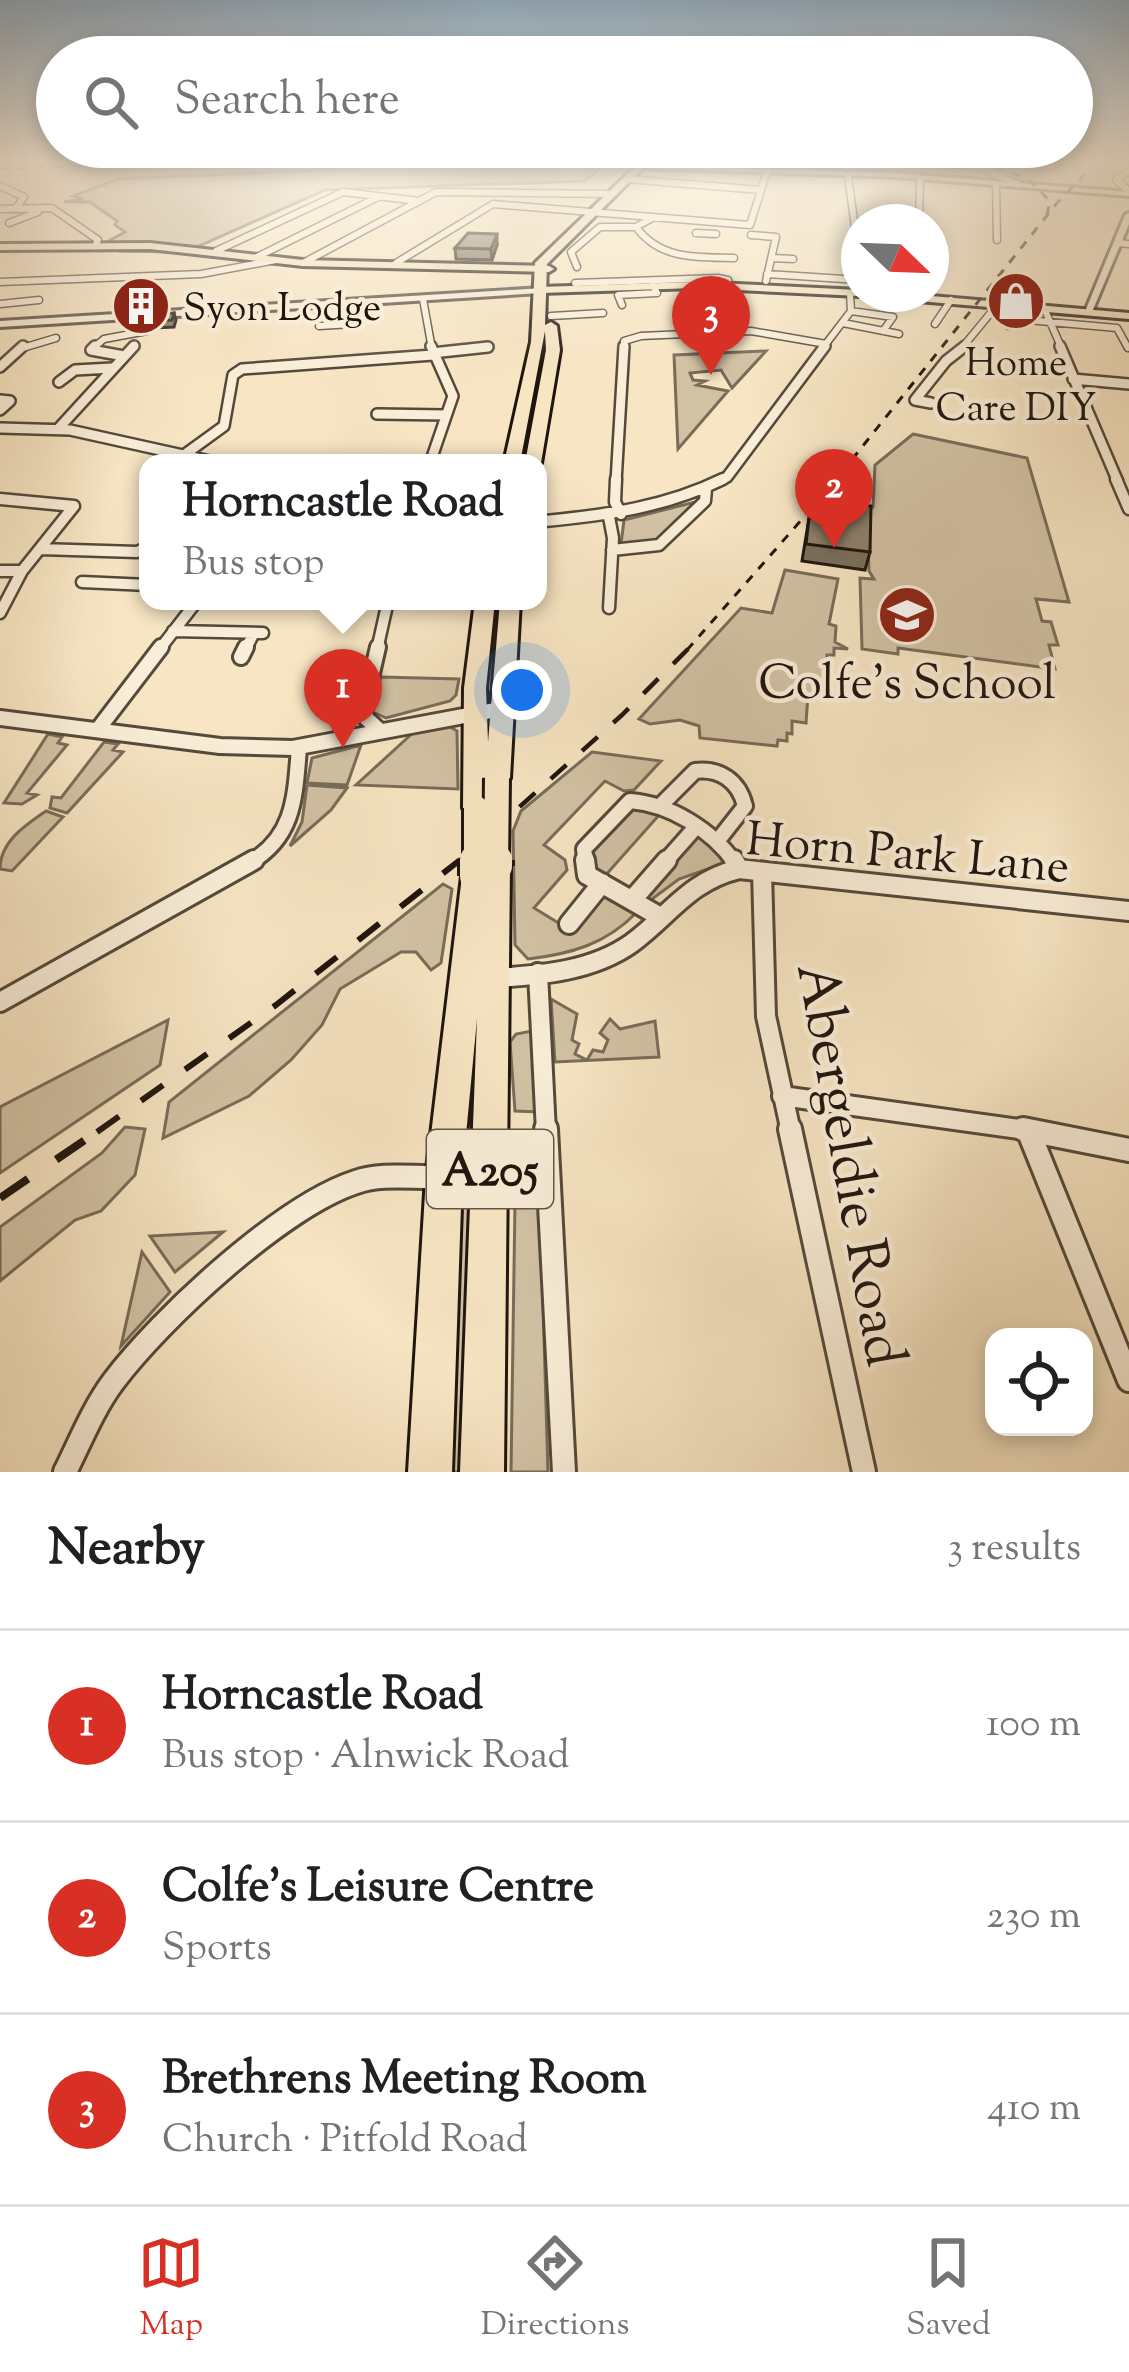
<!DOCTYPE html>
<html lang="en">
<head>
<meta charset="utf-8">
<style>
	body { margin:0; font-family:"Sorts Mill Goudy",serif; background:#f2f2f2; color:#202124 }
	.controls { position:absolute; right:36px; bottom:36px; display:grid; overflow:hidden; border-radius:24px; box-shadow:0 6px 18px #0003 }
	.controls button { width:108px; height:108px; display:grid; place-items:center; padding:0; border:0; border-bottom:3px solid #e0e0e0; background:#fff; color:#202124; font:60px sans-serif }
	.compass { position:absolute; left:841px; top:204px; width:108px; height:108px; border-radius:50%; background:#fff; box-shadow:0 6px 18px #0003; rotate:113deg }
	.you { position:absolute; left:522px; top:690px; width:42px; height:42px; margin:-30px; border:9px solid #fff; border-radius:50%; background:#1a73e8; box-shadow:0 0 0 18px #1a73e833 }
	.badge { display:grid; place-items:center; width:78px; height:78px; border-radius:50%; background:#d93025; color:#fff; font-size:39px; font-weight:700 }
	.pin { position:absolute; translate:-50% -99px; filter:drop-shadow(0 3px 6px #0008) }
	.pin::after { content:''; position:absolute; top:63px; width:42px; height:36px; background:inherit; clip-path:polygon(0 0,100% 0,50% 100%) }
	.popup { position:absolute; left:139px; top:454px; width:408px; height:156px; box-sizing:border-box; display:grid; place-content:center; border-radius:24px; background:#fff; filter:drop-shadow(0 3px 9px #0005); font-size:39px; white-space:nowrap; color:#757577 }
	.popup b { font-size:45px; color:#202124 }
	.popup::after { content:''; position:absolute; left:50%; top:100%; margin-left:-24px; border:24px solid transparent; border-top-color:#fff }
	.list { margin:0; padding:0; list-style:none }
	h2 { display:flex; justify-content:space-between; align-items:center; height:156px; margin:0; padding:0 48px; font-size:51px }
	h2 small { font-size:39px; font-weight:400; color:#757577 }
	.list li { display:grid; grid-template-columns:78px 1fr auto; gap:36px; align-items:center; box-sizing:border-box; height:192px; padding:0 48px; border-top:3px solid #e0e0e0 }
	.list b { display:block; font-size:45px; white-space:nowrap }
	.list p { margin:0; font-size:39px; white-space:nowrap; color:#757577 }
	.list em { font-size:39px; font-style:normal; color:#757577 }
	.icon { flex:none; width:66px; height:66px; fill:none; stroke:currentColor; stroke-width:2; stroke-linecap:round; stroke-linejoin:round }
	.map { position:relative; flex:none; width:1129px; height:1472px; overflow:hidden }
	.search { position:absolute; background:#fff; box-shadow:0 6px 18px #0003; left:36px; right:36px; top:36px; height:132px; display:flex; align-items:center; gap:30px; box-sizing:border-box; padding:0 42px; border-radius:66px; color:#757577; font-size:45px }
	.sheet { height:732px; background:#fff }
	nav { display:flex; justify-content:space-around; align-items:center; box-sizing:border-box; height:168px; border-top:3px solid #e0e0e0; background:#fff; font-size:33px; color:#757577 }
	nav a { display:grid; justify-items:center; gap:6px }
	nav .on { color:#d93025 }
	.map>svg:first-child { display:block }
</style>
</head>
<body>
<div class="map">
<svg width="1129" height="1472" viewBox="0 0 1129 1472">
	<rect width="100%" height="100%" fill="#f7e5c3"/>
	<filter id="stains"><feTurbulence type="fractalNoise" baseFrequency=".00167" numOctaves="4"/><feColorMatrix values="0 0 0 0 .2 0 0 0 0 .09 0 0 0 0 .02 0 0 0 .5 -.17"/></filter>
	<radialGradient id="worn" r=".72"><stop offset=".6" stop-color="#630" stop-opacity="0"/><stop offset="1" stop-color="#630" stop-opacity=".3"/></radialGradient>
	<path fill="#d2c2a4" stroke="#786c59" stroke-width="3" d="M546,160H610L585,181L325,190L199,246L170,252L119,251L103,244L125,232L115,225L117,221L90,202H64L83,199L73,196L118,179Z
		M766,351L732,388L721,370L690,373L693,380L705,381L697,385L728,391L678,449L674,355Z
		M913,434L1027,458L1069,602L1036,599L1042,621L1051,622L1058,645H1049L1055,669L898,648V654L862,649L860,578L874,579L869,571L867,510L873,507L875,465Z
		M695,502L652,544H621L624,520Z
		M785,570L838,579L829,624L836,626L835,642L848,649L834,648V655H827L828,693L808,695L806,723L792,721V734L787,733V741L778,740L777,746L700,738L699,726L680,720L650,724L639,719L741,608L772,613Z
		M381,677L459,679L456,695L450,701L386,718L373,712Z
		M444,723L457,731L458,789L356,785L416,730Z
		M48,734L62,737L58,743L67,745L27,793L37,795L22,804L4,803Z
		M104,742L118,744L113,750L123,752L67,813L50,808L52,797L61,798Z
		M361,745L347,785L307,783L312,758Z
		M592,752L661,761L634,790L624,791L605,781L544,845L565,860L567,870L534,908L570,930L604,891L636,913C606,944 571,954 528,959L515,945L513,831L521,811Z
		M307,785L347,788L331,810L290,846L302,822Z
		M638,806L660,814L604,877L591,868C589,844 615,815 638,806Z
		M46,811L63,817L12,871L0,869C0,841 26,825 46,811Z
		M698,835L709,837L728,862L679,879L648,902L644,900L646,890Z
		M443,884L452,889L441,963L431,970L416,952H401L340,989L322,1025L291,1060L249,1096L163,1138L169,1102Z
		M551,999L577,1014L572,1040L579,1044L575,1054L587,1060L593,1050L603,1052L608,1040L600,1033L610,1019L620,1029L655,1021L659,1057L555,1062Z
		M168,1020L160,1065L0,1173V1107Z
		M537,1030L539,1112L515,1111L510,1042L516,1034Z
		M125,1127L145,1129L135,1175L101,1211L75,1220L0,1281V1227L102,1153Z
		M538,1134L548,1472H511L516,1135Z
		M481,1162L472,1472H450L464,1164Z
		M223,1232L175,1272L150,1236Z
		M142,1252L170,1292L121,1346Z"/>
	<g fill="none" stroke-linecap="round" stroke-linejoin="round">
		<path stroke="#746755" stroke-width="3" d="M1012,178L1027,183"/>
		<g stroke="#54493b" stroke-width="9">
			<path id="minor-far5" d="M914,160L979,167L1019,185
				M1129,171L1116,180L1129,191
				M848,176L859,257
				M627,179L760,190
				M996,184L997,240
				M0,186L24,197L16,208
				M0,209L52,208L98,240L95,246
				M654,217L636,227C660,260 697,257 734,258
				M919,222L920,180
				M9,223L38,212
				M696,233L716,234
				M751,235L776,237L766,281
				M1117,243L1129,244
				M216,251L343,192L419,201
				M257,257L378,197
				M773,258L793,259
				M303,263L436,192L612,194
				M396,263L493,204L750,225L767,171
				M577,267L571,252L600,227H636
				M767,274L859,280
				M0,282L201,274L276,260
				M575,283L718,278L728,280V286
				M423,299L432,349
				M0,304L39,300
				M622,305L618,295L657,293L653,286
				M1044,308L1062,349
				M851,311L893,317L883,331
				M551,316L603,313
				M843,323L899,334
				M935,324L951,300
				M319,326L352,324
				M1008,326L1006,318L1117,328L1128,348
				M19,349L56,338
				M92,349L104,339L147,331
				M131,349L135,345
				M465,349L488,347
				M624,349V341L641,336L751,331L826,344
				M822,349L851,311L850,293
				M961,349L998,304"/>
		</g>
		<g stroke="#54493b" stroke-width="14">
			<path id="minor-far4" d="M95,346L91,350L124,356
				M1060,346L1118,482
				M432,353L488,347
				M0,367L23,346
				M1073,379L1129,384
				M59,382L75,370L112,368
				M0,400L10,401L0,410
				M931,403L915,400L946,361L965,346
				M377,414L446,415
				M0,428L70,430L219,463
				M58,429L134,346
				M184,455L224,426L233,375L242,369L433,355
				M430,463L453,396L431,346
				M616,482L624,346
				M717,482L727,477L825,346"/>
		</g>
		<g stroke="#54493b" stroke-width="15">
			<path id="minor-far3" d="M616,479L615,502L621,514
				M1116,479L1129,509
				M0,499L74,506L22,571L0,613
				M609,517L613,538L609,608
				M545,521C607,515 666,507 723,479
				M40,549L137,552L148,547
				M612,550L659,545L705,501L706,489
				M0,571H22
				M82,582L148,585
				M173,631L263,633
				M159,650L197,601
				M245,650L254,633
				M377,650L388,601"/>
		</g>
		<g stroke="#54493b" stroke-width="20">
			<path id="minor-far2" d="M378,647L364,708L366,718L379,730
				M241,657L246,647
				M0,718L220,746L293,748L501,709
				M99,728L161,647
				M659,807L695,771C720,768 739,781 745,806L719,839
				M249,863C295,837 295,796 299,748
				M586,863L584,849L630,801C670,804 712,830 735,863
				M664,863L695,828"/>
		</g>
		<g stroke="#54493b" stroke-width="24">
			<path id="minor-far1" d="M585,860L587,875L657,915
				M734,860L739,869
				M762,872L766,1016L791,1132
				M632,900L667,860
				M569,924L602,883
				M538,973L546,1132
				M496,978C542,975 593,971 632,943C671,914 689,881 739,869L1129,911
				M0,1002L254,860
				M782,1096L1040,1132"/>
		</g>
		<g stroke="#54493b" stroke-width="28">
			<path id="minor" d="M546,1129L564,1472
				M790,1129L864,1472
				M1023,1129L1129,1150
				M1028,1130L1129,1380
				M65,1472C80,1442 93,1409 113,1382C160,1319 282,1206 356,1182C382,1173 412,1178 439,1177"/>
		</g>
		<g stroke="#54493b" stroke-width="6">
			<path id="tertiary" d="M639,165L895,173L1129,192V196L895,177L637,168Z
				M1129,213V224L1092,312L1084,314L1125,215Z
				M543,288L540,293L0,327V321Z"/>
		</g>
		<g stroke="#1e150e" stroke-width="6">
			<path id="primary" d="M150,243L303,260L549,266L554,269L549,272L303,266L150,249L0,250V244Z
				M695,282L859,290V294H864L859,296L695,288L540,293L535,290L540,287Z
				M866,294H908L1129,313V319L871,297Z"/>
		</g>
		<g stroke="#1e150e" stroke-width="6">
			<path id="trunk" d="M642,160H651L547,264L545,325L551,322L557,326L560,350L541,463L538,467V463H525L546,350L545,331L520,463H504L531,342L535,263Z
				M475,601H495L486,688L488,742L500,601H520L510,778L506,785H488L489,808L485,815H467L463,808L464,688Z
				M496,855L506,858L510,866L504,1472H460L477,1019L462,1177L452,1472H408L426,1177L462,876L466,868L482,867L486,858Z"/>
		</g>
		<use href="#minor-far5" stroke="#faeed8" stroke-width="6"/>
		<use href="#minor-far4" stroke="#faeed8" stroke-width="9"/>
		<use href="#minor-far3" stroke="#faeed8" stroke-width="10"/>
		<use href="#minor-far2" stroke="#faeed8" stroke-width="14"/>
		<use href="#minor-far1" stroke="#faeed8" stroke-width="18"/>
		<use href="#minor" stroke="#faeed8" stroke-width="22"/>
		<use href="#tertiary" fill="#faeed8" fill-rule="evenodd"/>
		<use href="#primary" fill="#f7e5c3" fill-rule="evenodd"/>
		<use href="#trunk" fill="#f7e5c3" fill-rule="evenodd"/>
		<path stroke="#1e150e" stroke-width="3" stroke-dasharray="9 9" stroke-linecap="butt" d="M978,160L1028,179L1050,201L1047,215
			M0,169L228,160
			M687,650L826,492L1057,203L1098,160"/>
		<path stroke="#1e150e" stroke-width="4.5" stroke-dasharray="21 21" stroke-linecap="butt" d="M457,863L622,715L690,647"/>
		<path stroke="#1e150e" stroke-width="6" stroke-dasharray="27 27" stroke-linecap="butt" d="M97,1132L276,1005L460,860"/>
		<path stroke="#1e150e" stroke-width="8" stroke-dasharray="34 34" stroke-linecap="butt" d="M0,1198L101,1129"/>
		<g stroke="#1e150e" stroke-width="30" stroke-linecap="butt">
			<path id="trunk-bridge-far1" d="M476,808V863
				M496,863L497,778"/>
		</g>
		<g stroke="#1e150e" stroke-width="38" stroke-linecap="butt">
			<path id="trunk-bridge" d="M476,860V876
				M496,866V860"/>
		</g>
		<use href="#trunk-bridge-far1" stroke="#f7e5c3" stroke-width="24"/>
		<use href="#trunk-bridge" stroke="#f7e5c3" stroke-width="32"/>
	</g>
	<path fill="#7b6f5d" stroke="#1e150e" stroke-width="3" d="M497,245L492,260L456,259L455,248Z
		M174,313L176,320L174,327L154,328L152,321Z
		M819,499L870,552L865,570L802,561L809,518H814Z"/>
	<path fill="#645a4c" stroke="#1e150e" stroke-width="3" d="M497,234V245L492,260L491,249Z"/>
	<path fill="#8f816c" stroke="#1e150e" stroke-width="3" d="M468,233L497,234L491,249L455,248Z
		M174,313L172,320L152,321L156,314Z
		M819,499L871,506L870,552L806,544L809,518L817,519Z"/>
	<linearGradient id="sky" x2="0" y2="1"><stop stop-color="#90abc0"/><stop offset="0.44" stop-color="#fbf3e4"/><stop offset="1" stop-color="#fbf3e4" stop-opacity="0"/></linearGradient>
	<rect width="1129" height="367" fill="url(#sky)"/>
	<defs>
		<g id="shop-disc" transform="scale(3)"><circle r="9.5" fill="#8f2418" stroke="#faeed8"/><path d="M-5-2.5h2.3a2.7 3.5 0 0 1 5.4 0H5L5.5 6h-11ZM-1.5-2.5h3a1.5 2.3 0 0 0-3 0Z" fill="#fff"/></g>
		<g id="building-disc" transform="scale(3)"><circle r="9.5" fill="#8f2418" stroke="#faeed8"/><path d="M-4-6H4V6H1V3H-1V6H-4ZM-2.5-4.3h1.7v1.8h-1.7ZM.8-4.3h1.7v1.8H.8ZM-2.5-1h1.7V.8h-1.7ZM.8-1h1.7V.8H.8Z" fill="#fff"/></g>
		<g id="school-disc" transform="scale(3)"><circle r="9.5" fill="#8f2418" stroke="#faeed8"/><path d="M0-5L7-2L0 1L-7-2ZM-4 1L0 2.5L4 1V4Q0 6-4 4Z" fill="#fff"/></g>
	</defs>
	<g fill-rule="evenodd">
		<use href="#shop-disc" x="1016" y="301"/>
		<use href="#building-disc" x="141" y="306"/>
		<use href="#school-disc" x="907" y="615"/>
	</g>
	<g text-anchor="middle" stroke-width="9" stroke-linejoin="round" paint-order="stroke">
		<g font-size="39" fill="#1e150e" stroke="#faeed8" text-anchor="start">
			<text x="183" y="320">Syon Lodge</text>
			<text x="1016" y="375" text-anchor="middle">Home<tspan x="1016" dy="45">Care DIY</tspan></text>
		</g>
		<rect fill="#faeed8" stroke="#60564b" stroke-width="3" x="427" y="1130" width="126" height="78" rx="9"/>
		<g font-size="45" font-weight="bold" fill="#1e150e">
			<text x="490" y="1185">A205</text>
		</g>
		<g font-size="48" fill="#1e150e" stroke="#faeed8">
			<text x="907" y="698">Colfe's School</text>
		</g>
		<g font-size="48" fill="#1e150e" stroke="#faeed8">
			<text transform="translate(908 851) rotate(5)" y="17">Horn Park Lane</text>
		</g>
		<g font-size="57" fill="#1e150e" stroke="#faeed8">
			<text transform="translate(853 1164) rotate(80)" y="20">Abergeldie Road</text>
		</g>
	</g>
	<rect width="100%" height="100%" filter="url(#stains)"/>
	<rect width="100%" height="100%" fill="url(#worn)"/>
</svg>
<div class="controls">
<button><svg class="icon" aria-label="locate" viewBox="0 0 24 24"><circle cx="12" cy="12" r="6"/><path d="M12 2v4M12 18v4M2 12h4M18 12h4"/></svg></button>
</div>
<svg class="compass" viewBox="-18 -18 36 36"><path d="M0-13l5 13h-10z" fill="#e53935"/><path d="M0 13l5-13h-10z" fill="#757577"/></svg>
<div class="you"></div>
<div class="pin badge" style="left:343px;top:748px">1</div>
<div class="popup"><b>Horncastle Road</b>Bus stop</div>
<div class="pin badge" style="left:834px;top:548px">2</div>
<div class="pin badge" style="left:711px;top:375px">3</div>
<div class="search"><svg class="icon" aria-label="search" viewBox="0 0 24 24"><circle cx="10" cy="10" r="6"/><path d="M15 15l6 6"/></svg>Search here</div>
</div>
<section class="sheet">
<h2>Nearby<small>3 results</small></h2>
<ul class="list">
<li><span class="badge">1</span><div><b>Horncastle Road</b><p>Bus stop · Alnwick Road</p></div><em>100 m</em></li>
<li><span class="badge">2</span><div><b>Colfe's Leisure Centre</b><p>Sports</p></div><em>230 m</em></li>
<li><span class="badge">3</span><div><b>Brethrens Meeting Room</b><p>Church · Pitfold Road</p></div><em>410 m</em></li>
</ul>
</section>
<nav>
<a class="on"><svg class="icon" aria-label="map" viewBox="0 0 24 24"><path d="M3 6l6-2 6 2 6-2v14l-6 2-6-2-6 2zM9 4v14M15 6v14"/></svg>Map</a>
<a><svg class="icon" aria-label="directions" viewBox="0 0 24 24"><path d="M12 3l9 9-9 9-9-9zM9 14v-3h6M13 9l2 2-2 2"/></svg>Directions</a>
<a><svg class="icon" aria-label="saved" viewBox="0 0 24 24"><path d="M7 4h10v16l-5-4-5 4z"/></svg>Saved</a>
</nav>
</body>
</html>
